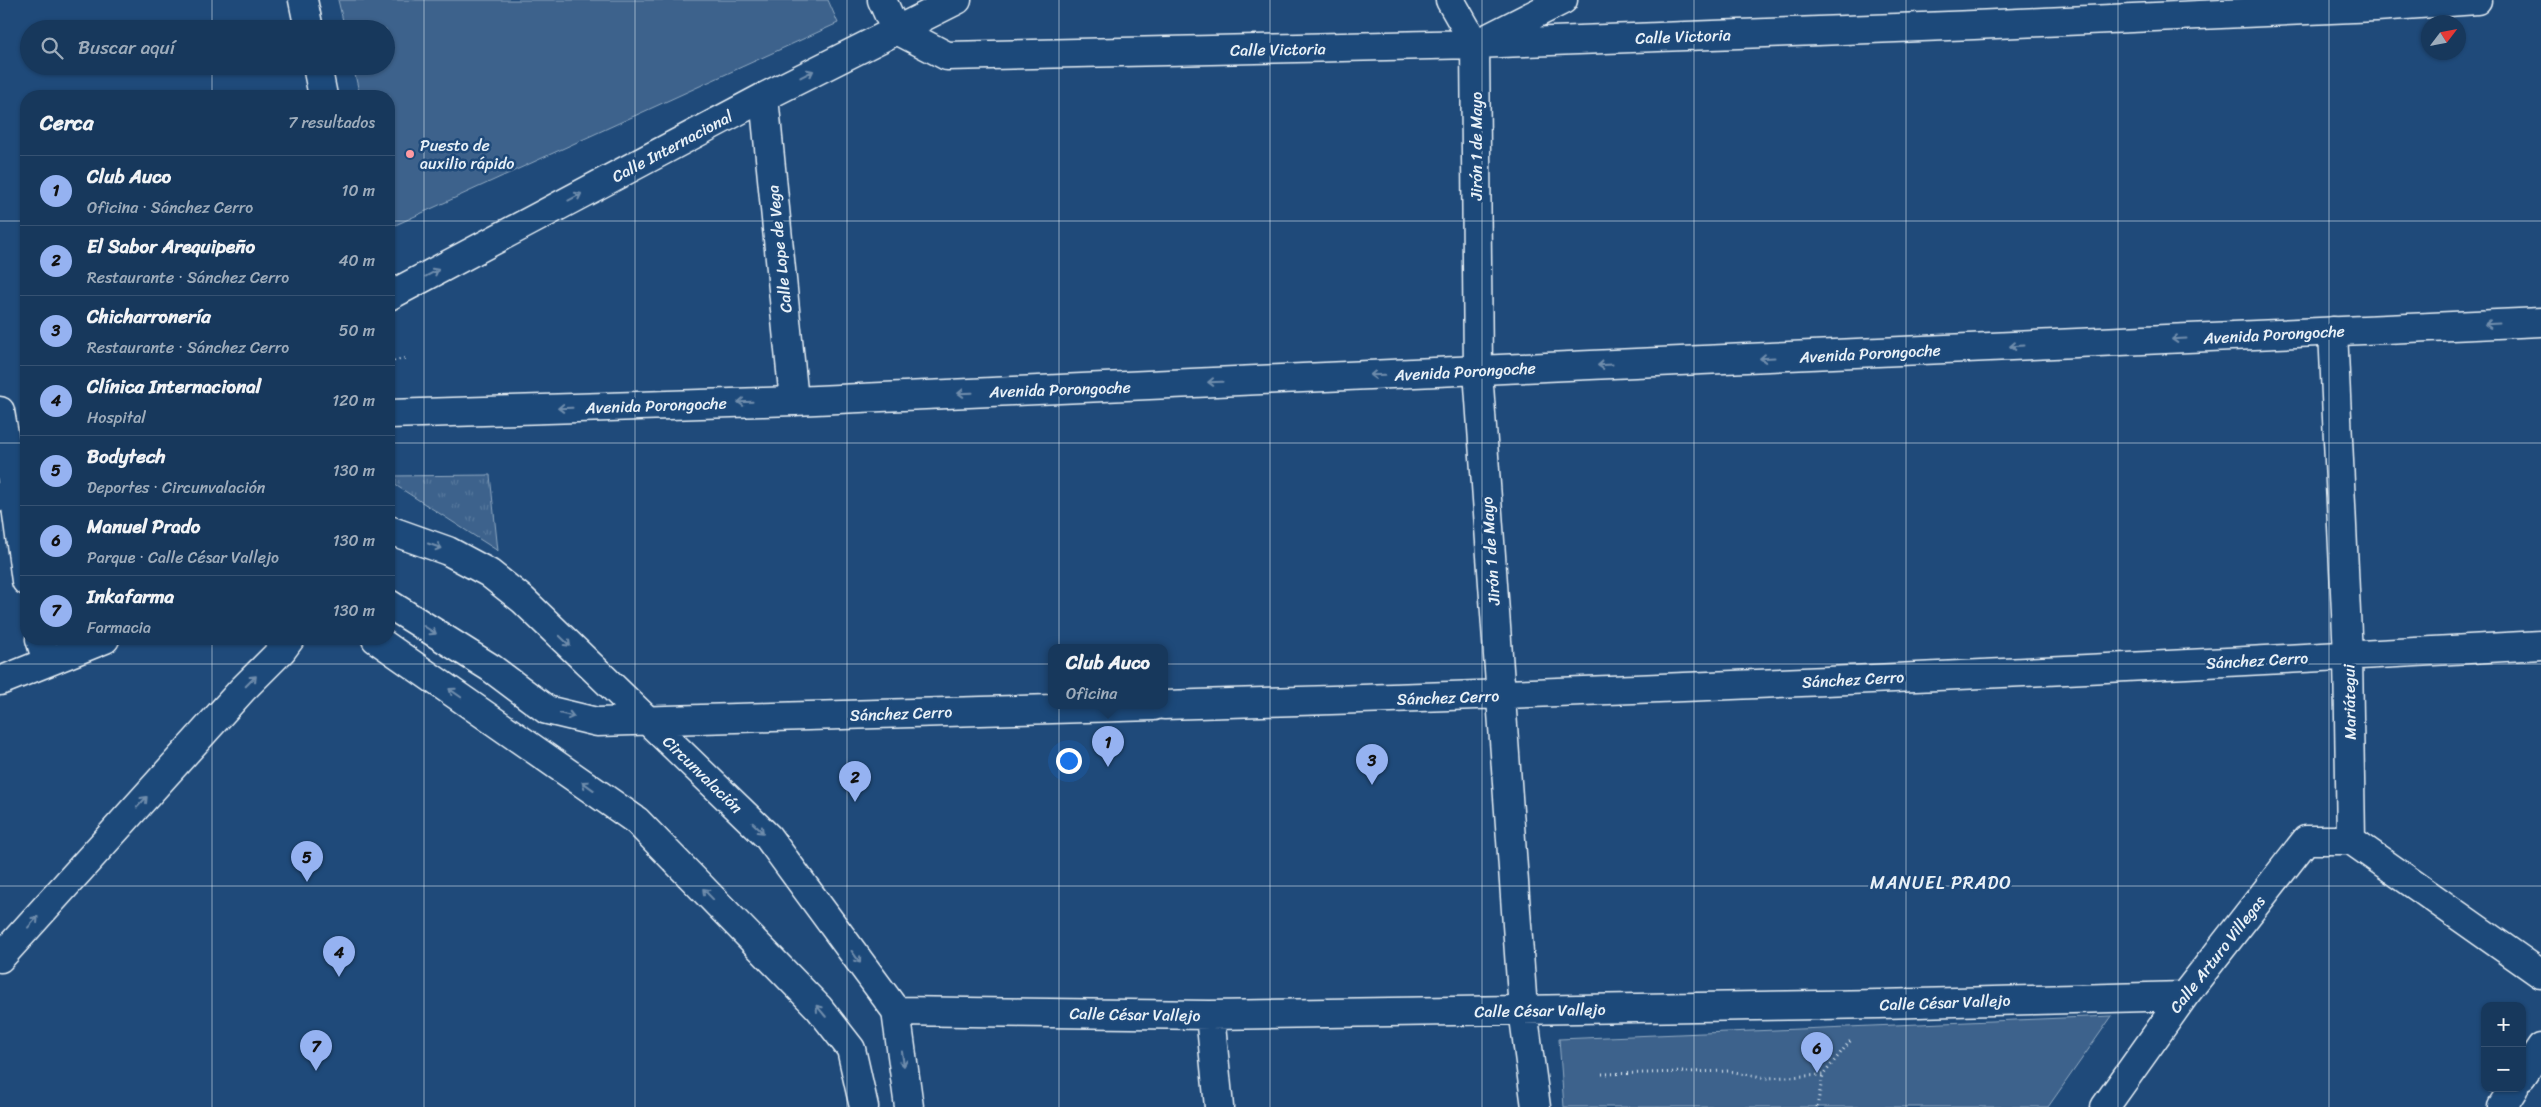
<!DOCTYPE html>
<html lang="es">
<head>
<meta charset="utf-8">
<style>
	body { margin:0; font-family:Sriracha,sans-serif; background:#244365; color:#f1f3f6 }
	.controls { position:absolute; right:15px; bottom:15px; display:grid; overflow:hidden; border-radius:10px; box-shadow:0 1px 4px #0004 }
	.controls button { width:45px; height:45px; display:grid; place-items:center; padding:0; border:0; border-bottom:1px solid #365272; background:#17385c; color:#f1f3f6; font:25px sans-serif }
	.compass { position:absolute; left:2421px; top:15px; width:45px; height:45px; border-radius:50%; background:#17385c; box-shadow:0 1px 4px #0004; rotate:58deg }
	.you { position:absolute; left:1068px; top:760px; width:18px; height:18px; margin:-12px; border:4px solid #fff; border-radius:50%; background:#1a73e8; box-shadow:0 0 0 8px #1a73e833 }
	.badge { display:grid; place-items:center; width:32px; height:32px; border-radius:50%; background:#95b2f1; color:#111; font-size:16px; font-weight:700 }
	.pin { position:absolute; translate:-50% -41px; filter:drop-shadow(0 1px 2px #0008) }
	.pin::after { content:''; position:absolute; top:26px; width:18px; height:15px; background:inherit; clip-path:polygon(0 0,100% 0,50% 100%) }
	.popup { position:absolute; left:1048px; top:644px; width:120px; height:65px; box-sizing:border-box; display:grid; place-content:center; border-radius:10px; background:#17385c; filter:drop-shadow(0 1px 4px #0005); font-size:16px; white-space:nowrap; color:#9eacbb }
	.popup b { font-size:19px; color:#f1f3f6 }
	.popup::after { content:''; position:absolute; left:50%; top:100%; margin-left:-10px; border:10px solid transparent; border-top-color:#17385c }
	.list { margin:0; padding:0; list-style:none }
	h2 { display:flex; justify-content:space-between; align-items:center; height:65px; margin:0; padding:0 20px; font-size:21px }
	h2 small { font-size:16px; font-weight:400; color:#9eacbb }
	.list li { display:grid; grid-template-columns:32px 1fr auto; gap:15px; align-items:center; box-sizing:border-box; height:70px; padding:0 20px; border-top:1px solid #365272 }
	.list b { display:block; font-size:19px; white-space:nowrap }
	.list p { margin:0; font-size:16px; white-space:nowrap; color:#9eacbb }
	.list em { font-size:16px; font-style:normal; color:#9eacbb }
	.icon { flex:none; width:28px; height:28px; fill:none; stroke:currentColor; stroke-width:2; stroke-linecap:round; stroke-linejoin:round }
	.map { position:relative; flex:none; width:2541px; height:1107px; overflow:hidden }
	.search { position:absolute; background:#17385c; box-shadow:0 1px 4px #0004; left:20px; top:20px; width:375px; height:55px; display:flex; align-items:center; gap:12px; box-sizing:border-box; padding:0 18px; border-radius:28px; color:#9eacbb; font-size:19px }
	.panel { position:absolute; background:#17385c; box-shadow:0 1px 4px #0004; left:20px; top:90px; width:375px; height:555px; border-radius:20px }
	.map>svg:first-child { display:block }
</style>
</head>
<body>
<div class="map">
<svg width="2541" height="1107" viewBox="0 0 2541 1107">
	<defs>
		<pattern id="grass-tufts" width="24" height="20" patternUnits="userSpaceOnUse" patternTransform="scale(1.25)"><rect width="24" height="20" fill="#3c628c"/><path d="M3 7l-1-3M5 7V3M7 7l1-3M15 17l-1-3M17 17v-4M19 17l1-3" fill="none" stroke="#58799d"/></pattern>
	</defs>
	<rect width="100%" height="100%" fill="#1f4a7a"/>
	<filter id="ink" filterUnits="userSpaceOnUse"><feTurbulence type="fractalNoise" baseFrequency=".02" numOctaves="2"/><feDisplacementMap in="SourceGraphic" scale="10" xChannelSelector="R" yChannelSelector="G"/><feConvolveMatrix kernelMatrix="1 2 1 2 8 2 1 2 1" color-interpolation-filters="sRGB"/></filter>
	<g filter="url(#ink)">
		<path fill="url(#grass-tufts)" stroke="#92aac2" d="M490,475L498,551L389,481V476Z"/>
		<path fill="#3c628c" stroke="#92aac2" d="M338,0H828L838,23L389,228V96H360L353,66H386V29H345Z
			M2112,1016L2048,1107H1564L1559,1039Z"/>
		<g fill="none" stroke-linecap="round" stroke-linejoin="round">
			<g stroke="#e8f1f8" stroke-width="31">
				<path id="minor" d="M303,0L309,29
					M882,0L895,29L947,56L1475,44L1974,25L2376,7L2477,0
					M1450,0L1475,44L1478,371L1523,1010L1536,1107
					M1484,40L1563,0
					M317,66L323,96
					M764,97L794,401
					M389,296L764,97L957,0
					M2333,331L2348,656L2351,840
					M0,411L14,492L26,581
					M389,530L448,551L489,573L523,600L768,837L896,1011L909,1107
					M389,604L491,668L547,710L597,722L1154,706
					M40,639L47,662
					M376,639L637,821L819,1008L851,1049L864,1107
					M0,681L105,639
					M1164,705C1623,692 2082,671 2541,645
					M2351,840L2541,974
					M0,958L242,690L282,650L290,639
					M896,1011L1210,1015L1880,1004L2184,996
					M1210,1015L1219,1107
					M2522,1076L2541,1048
					M2105,1107L2184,996L2306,840H2351
					M2502,1107L2514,1088"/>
			</g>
			<g stroke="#e8f1f8" stroke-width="31">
				<path id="major" d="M389,414L794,401L2541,322
					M0,497L26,487"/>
			</g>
			<path stroke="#e8f1f8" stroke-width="3" stroke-dasharray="1 4" stroke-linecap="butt" d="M389,362L406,358
				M1602,1074L1729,1071L1767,1078L1823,1075
				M1817,1107L1823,1075L1851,1040"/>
			<use href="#minor" stroke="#1f4a7a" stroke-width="28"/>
			<use href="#major" stroke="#1f4a7a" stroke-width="28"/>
		</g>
		<defs><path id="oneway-shaft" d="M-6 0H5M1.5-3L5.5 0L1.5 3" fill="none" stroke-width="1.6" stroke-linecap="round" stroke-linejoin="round" transform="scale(1.25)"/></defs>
		<g stroke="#6f8dac">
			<use href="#oneway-shaft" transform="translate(807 74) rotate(-27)"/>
			<use href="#oneway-shaft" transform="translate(575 197) rotate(-28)"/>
			<use href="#oneway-shaft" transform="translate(432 273) rotate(-28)"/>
			<use href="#oneway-shaft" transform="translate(2492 324) rotate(177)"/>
			<use href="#oneway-shaft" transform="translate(2179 339) rotate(177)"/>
			<use href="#oneway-shaft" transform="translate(2017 346) rotate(177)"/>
			<use href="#oneway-shaft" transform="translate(1767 358) rotate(177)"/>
			<use href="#oneway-shaft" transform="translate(1605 365) rotate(177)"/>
			<use href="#oneway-shaft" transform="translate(1377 375) rotate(178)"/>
			<use href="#oneway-shaft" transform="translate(1215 382) rotate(178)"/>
			<use href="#oneway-shaft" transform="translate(965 393) rotate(178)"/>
			<use href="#oneway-shaft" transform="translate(745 402) rotate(178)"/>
			<use href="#oneway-shaft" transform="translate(565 408) rotate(178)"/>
			<use href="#oneway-shaft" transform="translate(435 546) rotate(19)"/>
			<use href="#oneway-shaft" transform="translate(430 630) rotate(32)"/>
			<use href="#oneway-shaft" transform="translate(565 641) rotate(44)"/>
			<use href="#oneway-shaft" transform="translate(251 681) rotate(-45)"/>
			<use href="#oneway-shaft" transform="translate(455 693) rotate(-145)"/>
			<use href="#oneway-shaft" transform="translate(567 715) rotate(13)"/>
			<use href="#oneway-shaft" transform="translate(588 786) rotate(-144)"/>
			<use href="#oneway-shaft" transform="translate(142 802) rotate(-47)"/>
			<use href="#oneway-shaft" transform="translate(758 828) rotate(44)"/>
			<use href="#oneway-shaft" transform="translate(708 894) rotate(-134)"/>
			<use href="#oneway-shaft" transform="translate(33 922) rotate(-48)"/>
			<use href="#oneway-shaft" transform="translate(856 957) rotate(54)"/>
			<use href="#oneway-shaft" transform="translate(821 1011) rotate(-130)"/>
			<use href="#oneway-shaft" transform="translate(903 1059) rotate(82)"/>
		</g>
	</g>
	<path fill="none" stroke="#e8f1f8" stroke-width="1" stroke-opacity="0.55" d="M212,0V29M424,0V1107M635,0V1107M847,0V1107M1059,0V1107M1270,0V1107M1482,0V1107M1694,0V1107M1906,0V1107M2118,0V1107M2329,0V1107M212,66V96M0,221H26M389,221H2541M0,443H26M389,443H2541M212,639V1107M0,664H2541M0,886H2541"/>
	<circle fill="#ff9aa2" stroke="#1f4a7a" stroke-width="2" cx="410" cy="154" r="5"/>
	<g text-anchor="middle" stroke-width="5" stroke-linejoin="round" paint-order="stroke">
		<g font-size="16" fill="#e8f1f8" stroke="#1f4a7a">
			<text transform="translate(1683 36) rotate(-2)" y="6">Calle Victoria</text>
			<text transform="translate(1278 49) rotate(-1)" y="6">Calle Victoria</text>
			<text transform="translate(672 146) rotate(-28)" y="6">Calle Internacional</text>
			<text transform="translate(1476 146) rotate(-90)" y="6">Jirón 1 de Mayo</text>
			<text transform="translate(779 249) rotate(-96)" y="6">Calle Lope de Vega</text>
			<text transform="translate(2274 334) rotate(-3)" y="6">Avenida Porongoche</text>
			<text transform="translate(1870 353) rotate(-3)" y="6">Avenida Porongoche</text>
			<text transform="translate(1465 371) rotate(-3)" y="6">Avenida Porongoche</text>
			<text transform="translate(1060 389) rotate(-2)" y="6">Avenida Porongoche</text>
			<text transform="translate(656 405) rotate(-2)" y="6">Avenida Porongoche</text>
			<text transform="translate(1490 551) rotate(-94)" y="6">Jirón 1 de Mayo</text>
			<text transform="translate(2257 660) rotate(-3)" y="6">Sánchez Cerro</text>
			<text transform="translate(1853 679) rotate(-3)" y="6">Sánchez Cerro</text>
			<text transform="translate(1448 697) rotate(-2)" y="6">Sánchez Cerro</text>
			<text transform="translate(2349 702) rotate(-91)" y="6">Mariátegui</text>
			<text transform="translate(901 713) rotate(-2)" y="6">Sánchez Cerro</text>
			<text transform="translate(703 774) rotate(44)" y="6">Circunvalación</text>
			<text transform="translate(2217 954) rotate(-52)" y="6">Calle Arturo Villegas</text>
			<text transform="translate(1945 1002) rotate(-2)" y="6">Calle César Vallejo</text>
			<text transform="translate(1540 1010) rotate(-1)" y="6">Calle César Vallejo</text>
			<text transform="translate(1135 1014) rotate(1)" y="6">Calle César Vallejo</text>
		</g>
		<g font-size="16" fill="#e8f1f8" stroke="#1f4a7a" text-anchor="start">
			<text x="420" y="151">Puesto de<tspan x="420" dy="18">auxilio rápido</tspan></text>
		</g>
		<g font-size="18" letter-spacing="1" fill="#e8f1f8" stroke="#1f4a7a">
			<text x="1941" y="889">MANUEL PRADO</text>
		</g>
	</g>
</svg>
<div class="controls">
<button>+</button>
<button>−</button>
</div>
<svg class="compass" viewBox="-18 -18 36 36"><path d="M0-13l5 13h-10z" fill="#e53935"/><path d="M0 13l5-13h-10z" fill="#9eacbb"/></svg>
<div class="you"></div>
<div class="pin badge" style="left:1108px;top:767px">1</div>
<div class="popup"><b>Club Auco</b>Oficina</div>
<div class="pin badge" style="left:855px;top:802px">2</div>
<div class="pin badge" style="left:1372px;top:785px">3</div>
<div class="pin badge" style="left:339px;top:977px">4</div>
<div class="pin badge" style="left:307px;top:882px">5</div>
<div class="pin badge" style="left:1817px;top:1073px">6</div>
<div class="pin badge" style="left:316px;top:1071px">7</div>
<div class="search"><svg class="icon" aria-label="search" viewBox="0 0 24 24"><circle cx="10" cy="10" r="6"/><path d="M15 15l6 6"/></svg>Buscar aquí</div>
<section class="panel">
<h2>Cerca<small>7 resultados</small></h2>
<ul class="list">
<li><span class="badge">1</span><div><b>Club Auco</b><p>Oficina · Sánchez Cerro</p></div><em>10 m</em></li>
<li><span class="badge">2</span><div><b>El Sabor Arequipeño</b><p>Restaurante · Sánchez Cerro</p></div><em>40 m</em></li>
<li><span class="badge">3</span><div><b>Chicharronería</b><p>Restaurante · Sánchez Cerro</p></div><em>50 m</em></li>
<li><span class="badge">4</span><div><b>Clínica Internacional</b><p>Hospital</p></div><em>120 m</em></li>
<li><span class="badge">5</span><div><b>Bodytech</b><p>Deportes · Circunvalación</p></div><em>130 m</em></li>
<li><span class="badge">6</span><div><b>Manuel Prado</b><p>Parque · Calle César Vallejo</p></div><em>130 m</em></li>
<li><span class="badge">7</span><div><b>Inkafarma</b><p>Farmacia</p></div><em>130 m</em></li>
</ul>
</section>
</div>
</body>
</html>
